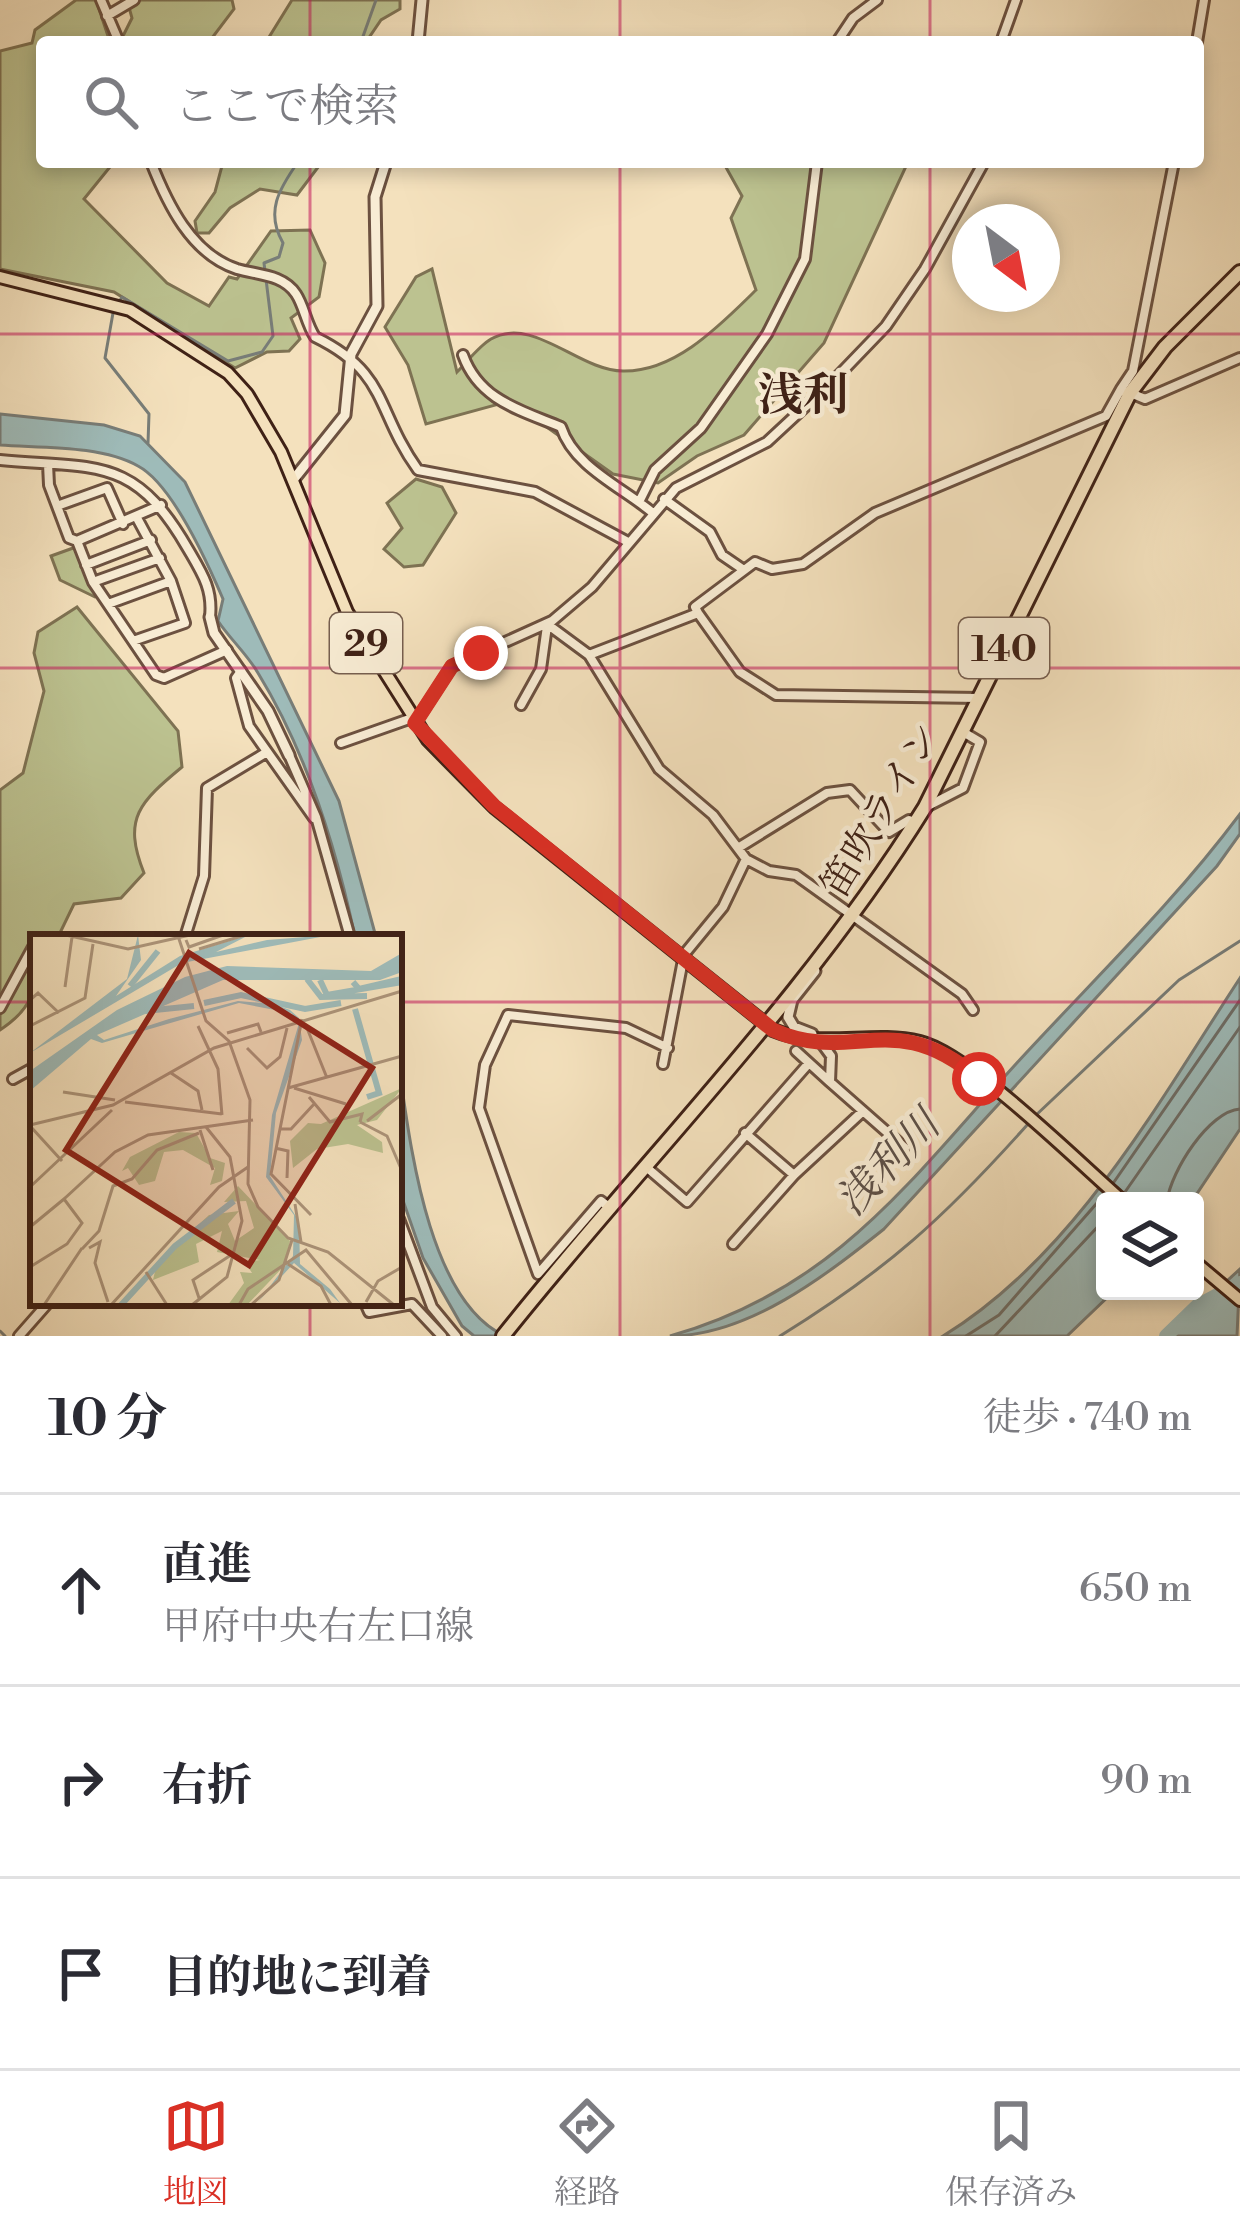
<!DOCTYPE html>
<html lang="ja">
<head>
<meta charset="utf-8">
<style>
	body { margin:0; font-family:"Libre Bodoni","Noto Serif JP",serif; background:#f2f2f3; color:#2b2b33 }
	.controls { position:absolute; right:36px; bottom:36px; display:grid; overflow:hidden; border-radius:12px; box-shadow:0 6px 18px #0003 }
	.controls button { width:108px; height:108px; display:grid; place-items:center; padding:0; border:0; border-bottom:3px solid #e1e1e2; background:#fff; color:#2b2b33; font:60px sans-serif }
	.compass { position:absolute; left:952px; top:204px; width:108px; height:108px; border-radius:50%; background:#fff; box-shadow:0 6px 18px #0003; rotate:148deg }
	.stop { position:absolute; width:36px; height:36px; margin:-27px; border:9px solid #d93025; border-radius:50%; background:#fff }
	.stop.end { background:#d93025; border-color:#fff; box-shadow:0 3px 12px #0008 }
	.list { margin:0; padding:0; list-style:none }
	h2 { display:flex; justify-content:space-between; align-items:center; height:156px; margin:0; padding:0 48px; font-size:51px }
	h2 small { font-size:39px; font-weight:400; color:#7c7c81 }
	.list li { display:grid; grid-template-columns:78px 1fr auto; gap:36px; align-items:center; box-sizing:border-box; height:192px; padding:0 48px; border-top:3px solid #e1e1e2 }
	.list b { display:block; font-size:45px; white-space:nowrap }
	.list p { margin:0; font-size:39px; white-space:nowrap; color:#7c7c81 }
	.list em { font-size:39px; font-style:normal; color:#7c7c81 }
	.icon { flex:none; width:66px; height:66px; fill:none; stroke:currentColor; stroke-width:2; stroke-linecap:round; stroke-linejoin:round }
	.map { position:relative; flex:none; width:1240px; height:1336px; overflow:hidden }
	.search { position:absolute; background:#fff; box-shadow:0 6px 18px #0003; left:36px; right:36px; top:36px; height:132px; display:flex; align-items:center; gap:30px; box-sizing:border-box; padding:0 42px; border-radius:12px; color:#7c7c81; font-size:45px }
	.sheet { height:732px; background:#fff }
	nav { display:flex; justify-content:space-around; align-items:center; box-sizing:border-box; height:168px; border-top:3px solid #e1e1e2; background:#fff; font-size:33px; color:#7c7c81 }
	nav a { display:grid; justify-items:center; gap:6px }
	nav .on { color:#d93025 }
	.map>svg:first-child { display:block }
</style>
</head>
<body>
<div class="map">
<svg width="1240" height="1336" viewBox="0 0 1240 1336">
	<rect width="100%" height="100%" fill="#f4e1bd"/>
	<filter id="stains"><feTurbulence type="fractalNoise" baseFrequency=".00167" numOctaves="4"/><feColorMatrix values="0 0 0 0 .2 0 0 0 0 .09 0 0 0 0 .02 0 0 0 .5 -.17"/></filter>
	<radialGradient id="worn" r=".72"><stop offset=".6" stop-color="#630" stop-opacity="0"/><stop offset="1" stop-color="#630" stop-opacity=".3"/></radialGradient>
	<path fill="#bcc290" stroke="#7e7253" stroke-width="3" d="M76,0H96L110,42H42V162H114L84,199L167,283L209,306L229,277L237,279L271,231L310,230L325,263L319,297L291,318L300,339L289,351L267,352L235,368L114,292L0,269V51L32,43L35,30Z
		M127,0H232L234,9L209,42H120L132,18Z
		M292,0H400V9L381,20L366,42H266Z
		M223,162H322L297,195L260,189L230,208L209,233H197L195,221L215,192Z
		M723,162H908L824,343L744,435L697,456L658,483L613,474L510,401L426,424L408,365L385,327L416,277L432,269L457,372C467,362 479,346 491,339C533,315 579,371 623,371C676,372 721,324 756,290L731,218L742,196Z
		M416,479L442,487L456,513L423,565L404,567L384,549L402,528L387,503Z
		M76,547L98,596L95,597L60,580L51,556Z
		M77,607L178,731L182,767C140,802 122,818 144,873L121,898L74,904L58,937H33C33,984 42,1002 0,1030V790L23,773L44,691L34,653L38,632Z"/>
	<path fill="#9ebbb9" stroke="#787d78" stroke-width="3" d="M0,414L104,425L140,436L185,482L339,801L376,937H355C336,847 307,753 258,673C247,654 230,639 218,621L223,599C208,564 172,484 138,466C101,445 41,448 0,445Z
		M1240,814V834L1217,866L884,1229C825,1276 748,1336 670,1336C833,1290 908,1183 1015,1065C1091,982 1172,905 1240,814Z
		M1240,978V1129L1192,1201H1105V1291H1114L1067,1336H943C1074,1256 1158,1103 1240,978Z
		M399,1067C410,1143 428,1301 505,1336H474L462,1326L423,1258L399,1189Z
		M1240,1269L1237,1336H1167Z"/>
	<g fill="none" stroke-linecap="round" stroke-linejoin="round">
		<path stroke="#6e6e68" stroke-width="3" d="M1114,1182L1240,1000
			M1125,1192L1240,1027
			M1167,1201C1171,1171 1209,1111 1240,1109
			M966,1336L999,1315L1104,1195
			M995,1336L1105,1219"/>
		<path stroke="#787d78" stroke-width="3" d="M361,42L376,0
			M118,304L122,297L228,361L262,352L273,336L264,263L279,257L283,243C265,212 279,189 298,162
			M113,313L105,358L149,414L148,443
			M1034,1117L1179,980L1240,941
			M0,1331L5,1336
			M780,1336C887,1270 945,1217 1028,1124"/>
		<path stroke="#9ebbb9" stroke-width="14" d="M1166,1336L1197,1306L1240,1283"/>
		<g stroke="#6c5140" stroke-width="14">
			<path id="minor" d="M101,0L119,42
				M107,16L134,0
				M837,42L853,18L877,0
				M1001,42L1016,0
				M1197,42L1204,0
				M151,162C167,203 191,254 237,269C257,275 283,274 296,294C304,306 306,323 315,337C389,373 375,410 418,470L535,492L628,542
				M1174,162L1133,371L1121,389L1145,399L1240,358
				M463,355C479,400 520,410 561,427C574,467 622,487 653,513
				M0,460C97,469 134,455 188,549C202,573 213,589 210,617
				M48,464L49,485L69,538L77,541L161,505
				M664,499L710,532L722,555L741,568
				M639,502L655,470L701,428L767,334L805,259L817,162
				M57,506L107,488L123,524
				M77,541L93,582L156,675L164,678L227,650
				M86,565L151,540
				M93,582L160,558
				M108,604L171,581
				M698,613L740,672L776,695L979,698
				M547,624L589,655L659,769L713,815L746,859L769,871L796,875L962,994L973,1010
				M133,641L185,623L171,581L137,518
				M589,655L698,613L695,607L755,562L772,569L803,564L875,513L1106,416L1121,389
				M241,671L236,678L249,726L314,818
				M521,705L541,669L547,626
				M415,723L452,666L552,621L592,587L676,488L767,442L837,377L886,326L925,269L984,162
				M341,743L412,718
				M289,755L316,817L350,937
				M926,807L963,788L980,742L963,732
				M738,848L827,793L850,790L889,832L909,820L914,823
				M185,937L204,876L207,788L267,752
				M682,957L723,907L746,859
				M0,1008L33,947
				M796,1051L830,1082L831,1056L820,1041
				M663,1064L683,960
				M13,1079L33,1068
				M830,1082L905,1148
				M745,1133L794,1175
				M645,1166L687,1202L809,1063
				M609,1207L601,1201L538,1274L479,1108L485,1065L508,1015L626,1028L668,1048
				M399,1219L432,1307L456,1336
				M733,1244L794,1175L862,1112
				M365,1303L369,1312L412,1304L442,1336
				M19,1336L48,1303"/>
		</g>
		<g stroke="#6c5140" stroke-width="15">
			<path id="tertiary" d="M418,42L422,0
				M293,480L345,415L351,354L377,306L375,197L386,162
				M210,617L214,633L268,711L289,755
				M812,1034L794,1027L788,1017L792,1000L815,971"/>
		</g>
		<g stroke="#3f2116" stroke-width="16">
			<path id="primary" d="M0,277L130,310L228,373L247,394L281,452L347,612L428,740L494,807L773,1030C821,1050 871,1030 920,1042C970,1054 1079,1163 1123,1201
				M1195,1262L1240,1300"/>
		</g>
		<g stroke="#3f2116" stroke-width="18">
			<path id="trunk" d="M503,1336C643,1160 806,999 925,807L1130,393L1165,347L1240,272"/>
		</g>
		<use href="#minor" stroke="#f8ecd4" stroke-width="8"/>
		<use href="#tertiary" stroke="#f8ecd4" stroke-width="9"/>
		<use href="#primary" stroke="#f4e1bd" stroke-width="10"/>
		<use href="#trunk" stroke="#f4e1bd" stroke-width="12"/>
	</g>
	<g fill="none" stroke-linecap="round" stroke-linejoin="round">
		<path stroke="#d93025" stroke-width="15" d="M481,653L452,666L415,723L494,806L773,1030C853,1066 893,1005 979,1079"/>
	</g>
	<path fill="none" stroke="#c2185b" stroke-width="3" stroke-opacity="0.55" d="M310,0V42M620,0V42M930,0V42M310,162V937M620,162V1336M930,162V1336M0,334H1240M0,668H1240M0,1002H33M399,1002H1240M310,1303V1336"/>
	<g text-anchor="middle" stroke-width="9" stroke-linejoin="round" paint-order="stroke">
		<g fill="#f8ecd4" stroke="#765e4f" stroke-width="3">
			<rect x="330" y="613" width="72" height="60" rx="9"/>
			<rect x="959" y="618" width="90" height="60" rx="9"/>
		</g>
		<g font-size="36" font-weight="bold" fill="#3f2116">
			<text x="366" y="656">29</text>
			<text x="1004" y="661">140</text>
		</g>
		<g font-size="39" fill="#3f2116" stroke="#f8ecd4">
			<text transform="translate(880 810) rotate(-59)" y="14">笛吹ライン</text>
		</g>
		<g font-size="42" font-style="italic" fill="#5c4f47" stroke="#f8ecd4">
			<text transform="translate(887 1162) rotate(-46)" y="15">浅利川</text>
		</g>
		<g font-size="45" font-weight="bold" fill="#3f2116" stroke="#f8ecd4">
			<text x="803" y="410">浅利</text>
		</g>
	</g>
	<g transform="translate(30 934)">
		<rect width="372" height="372" fill="#f4e1bd"/>
		<path d="M372,154L347,186L327,191L352,208L353,219L318,210L287,215L263,234L260,207L278,189L291,190ZM149,198L166,199L180,224L195,229L192,247L180,251L185,234L153,216L134,218L125,247L109,251L98,234L92,237L100,223ZM208,252L260,307L255,331L217,371H198L214,349L210,338L222,339L215,328L230,326L187,318L192,297L166,310L169,328L123,346L127,329L179,281L209,277L198,290L205,307L224,294L216,267L194,268Z" fill="#bcc290"/>
		<path d="M108,1L111,26L86,62L150,22L219,1L186,18L237,6L301,1L152,29L0,119L97,45ZM372,19V38L350,46H193L67,101L74,106L139,85L208,67L244,70L260,76L269,84L272,106L246,179L240,242L269,287L270,330L300,355L310,369L264,329L228,368L263,322L264,281L236,243L242,181L269,89L261,79L209,69L72,109L61,105L0,157V137L87,76L155,43L197,32L341,37Z" fill="#9ebbb9"/>
		<path fill="none" stroke="#9ebbb9" stroke-width="6" d="M277,45L291,63L337,62M290,46L297,61L372,48M323,48L329,55L372,45M100,52L128,17M174,69L211,61L275,75L311,69M325,75L349,159L337,163M115,77L164,72M91,371L145,312L204,267"/>
		<path fill="none" stroke="#ac947a" stroke-width="3" d="M36,1L98,15L160,1M149,5L176,87L199,107L220,166L218,250L228,273L258,304L298,318L364,371M156,6L159,13L193,1M169,15L215,1M35,53L42,3M0,66L8,59L29,79M272,85L241,240L281,281M0,92L55,64L63,10M168,92L188,135L192,181M277,94L297,144M197,99L228,90L231,98M217,114L237,134L250,123L257,94M141,139L168,157L172,176M258,154L372,122M264,154L316,170M33,158L85,166M279,163L300,188L332,180L330,188M95,168L192,180M337,187L372,160M330,188L357,202L372,237M0,191L83,171L184,114L372,57M1,193L32,227M249,195H261L285,169M170,196L183,236M245,214L258,217L257,244M0,253L82,176M34,265L85,218L118,201L223,186M265,270L271,308M0,293L34,265L52,289L37,310L0,333M59,314L70,308L65,329L78,368M52,315L69,297L83,252L102,245L127,216L169,199M258,330L291,352L301,371M116,338L137,371M169,364L163,346L204,319M336,368L348,347L372,333M14,371L52,314M81,371L189,253L218,233M162,371L197,343L212,287L200,223L176,193M209,371L218,355L276,316L322,371M221,371L249,346L262,306"/>
		<path fill="#8f2418" fill-opacity="0.15" stroke="#8f2418" stroke-width="6" d="M159,19L342,134L219,331L36,216Z"/>
		<rect width="372" height="372" fill="none" stroke="#3f2116" stroke-width="6"/>
	</g>
	<rect width="100%" height="100%" filter="url(#stains)"/>
	<rect width="100%" height="100%" fill="url(#worn)"/>
</svg>
<div class="controls">
<button><svg class="icon" aria-label="layers" viewBox="0 0 24 24"><path d="M12 4l9 5-9 5-9-5zM3 14l9 5 9-5"/></svg></button>
</div>
<svg class="compass" viewBox="-18 -18 36 36"><path d="M0-13l5 13h-10z" fill="#e53935"/><path d="M0 13l5-13h-10z" fill="#7c7c81"/></svg>
<div class="stop" style="left:979px;top:1079px"></div>
<div class="stop end" style="left:481px;top:653px"></div>
<div class="search"><svg class="icon" aria-label="search" viewBox="0 0 24 24"><circle cx="10" cy="10" r="6"/><path d="M15 15l6 6"/></svg>ここで検索</div>
</div>
<section class="sheet">
<h2>10 分<small>徒歩 · 740 m</small></h2>
<ul class="list">
<li><svg class="icon" aria-label="ahead" viewBox="0 0 24 24"><path d="M12 20V5M6 11l6-6 6 6"/></svg><div><b>直進</b><p>甲府中央右左口線</p></div><em>650 m</em></li>
<li><svg class="icon" aria-label="right" viewBox="0 0 24 24"><path d="M7 20v-9h11M14 6l5 5-5 5"/></svg><div><b>右折</b></div><em>90 m</em></li>
<li><svg class="icon" aria-label="arrive" viewBox="0 0 24 24"><path d="M6 21V4h12l-3 4 3 4H6"/></svg><div><b>目的地に到着</b></div></li>
</ul>
</section>
<nav>
<a class="on"><svg class="icon" aria-label="map" viewBox="0 0 24 24"><path d="M3 6l6-2 6 2 6-2v14l-6 2-6-2-6 2zM9 4v14M15 6v14"/></svg>地図</a>
<a><svg class="icon" aria-label="directions" viewBox="0 0 24 24"><path d="M12 3l9 9-9 9-9-9zM9 14v-3h6M13 9l2 2-2 2"/></svg>経路</a>
<a><svg class="icon" aria-label="saved" viewBox="0 0 24 24"><path d="M7 4h10v16l-5-4-5 4z"/></svg>保存済み</a>
</nav>
</body>
</html>
